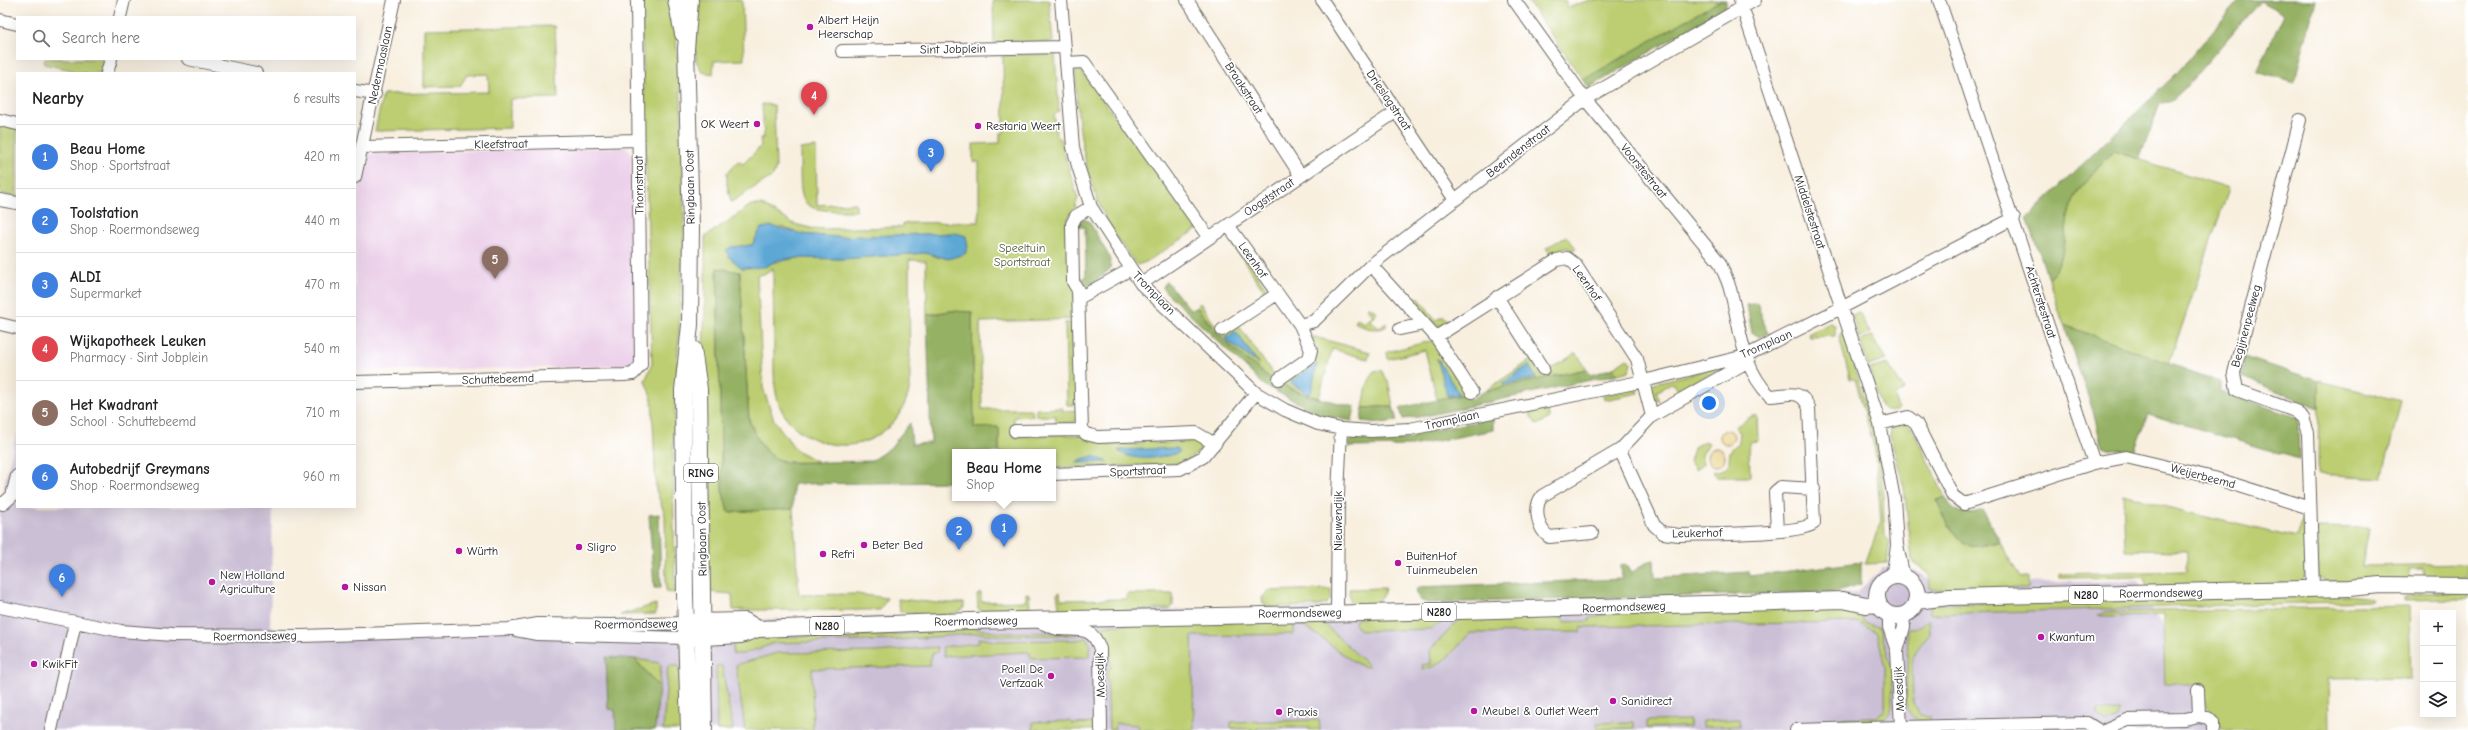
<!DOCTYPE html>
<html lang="en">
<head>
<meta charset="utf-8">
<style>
	body { margin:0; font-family:"Comic Neue",sans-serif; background:#f6f6f6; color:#202124 }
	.controls { position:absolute; right:12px; bottom:12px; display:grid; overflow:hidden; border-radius:0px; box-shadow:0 4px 16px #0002 }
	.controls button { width:36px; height:36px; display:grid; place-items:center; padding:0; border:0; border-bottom:1px solid #e0e0e0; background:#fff; color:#202124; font:20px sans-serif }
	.you { position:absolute; left:1709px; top:403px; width:14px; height:14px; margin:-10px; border:3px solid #fff; border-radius:50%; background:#1a73e8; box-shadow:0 0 0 6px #1a73e833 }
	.badge { display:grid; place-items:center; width:26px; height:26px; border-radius:50%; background:#0f766e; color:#fff; font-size:13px; font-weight:700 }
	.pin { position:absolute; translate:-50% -33px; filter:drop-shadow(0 1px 2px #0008) }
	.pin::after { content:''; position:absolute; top:21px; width:14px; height:12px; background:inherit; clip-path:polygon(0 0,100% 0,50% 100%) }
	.popup { position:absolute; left:952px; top:449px; width:104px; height:52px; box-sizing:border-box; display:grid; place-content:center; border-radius:0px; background:#fff; filter:drop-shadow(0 1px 3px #0005); font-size:13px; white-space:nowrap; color:#757577 }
	.popup b { font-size:15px; color:#202124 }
	.popup::after { content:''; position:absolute; left:50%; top:100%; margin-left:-8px; border:8px solid transparent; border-top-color:#fff }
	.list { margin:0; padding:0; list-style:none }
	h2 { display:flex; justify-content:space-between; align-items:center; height:52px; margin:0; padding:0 16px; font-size:17px }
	h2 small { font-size:13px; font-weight:400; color:#757577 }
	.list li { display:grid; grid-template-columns:26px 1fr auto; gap:12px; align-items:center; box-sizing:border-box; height:64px; padding:0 16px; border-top:1px solid #e0e0e0 }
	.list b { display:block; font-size:15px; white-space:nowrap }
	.list p { margin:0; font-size:13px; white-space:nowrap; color:#757577 }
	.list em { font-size:13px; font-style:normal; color:#757577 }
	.icon { flex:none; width:22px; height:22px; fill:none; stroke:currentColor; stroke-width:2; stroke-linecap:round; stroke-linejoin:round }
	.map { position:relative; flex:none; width:2468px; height:730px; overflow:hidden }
	.search { position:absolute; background:#fff; box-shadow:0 4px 16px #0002; left:16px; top:16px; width:340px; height:44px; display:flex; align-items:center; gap:10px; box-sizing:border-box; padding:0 14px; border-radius:0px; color:#757577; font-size:15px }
	.panel { position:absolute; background:#fff; box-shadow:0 4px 16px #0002; left:16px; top:72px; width:340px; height:436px; border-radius:0px }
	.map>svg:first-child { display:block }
</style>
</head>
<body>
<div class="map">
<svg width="2468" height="730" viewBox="0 0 2468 730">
	<rect width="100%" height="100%" fill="#fff"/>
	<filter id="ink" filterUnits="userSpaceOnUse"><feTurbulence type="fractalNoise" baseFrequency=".025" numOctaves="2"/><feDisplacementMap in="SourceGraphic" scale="8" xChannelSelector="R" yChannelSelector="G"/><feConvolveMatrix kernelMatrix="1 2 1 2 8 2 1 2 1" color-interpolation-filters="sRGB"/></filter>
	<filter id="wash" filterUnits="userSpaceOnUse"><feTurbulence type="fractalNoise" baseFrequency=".012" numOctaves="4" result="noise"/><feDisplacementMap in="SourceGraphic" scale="16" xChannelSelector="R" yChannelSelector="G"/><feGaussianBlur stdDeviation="0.9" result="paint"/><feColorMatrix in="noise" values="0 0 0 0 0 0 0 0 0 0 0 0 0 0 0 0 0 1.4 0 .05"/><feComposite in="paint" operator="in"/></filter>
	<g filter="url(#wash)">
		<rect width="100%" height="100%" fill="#f8efdf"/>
		<path fill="#ecd1ea" d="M626,147L631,152L636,357L629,366L355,371V200L369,154Z"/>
		<path fill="#cbbfd5" d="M17,432V507H273L270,624L277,631L1205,609L1642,606L1856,593L1883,568L1907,567L1939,584L2138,581L2215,730H0V500Z"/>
		<path fill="#bcce71" stroke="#6c7546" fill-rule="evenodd" d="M641,0H673L681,99L684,228L673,452L675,593L666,592L665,515L656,490L652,399L645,381L652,364Z
			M694,0H742L744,60L714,61L713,74L702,72L696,61Z
			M993,0H1049L1053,42L994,43Z
			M1527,0H1565L1568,8L1589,0H1721L1583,80Z
			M555,26L558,98L510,99V128L375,131L383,94L489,92L488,74L467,75L460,86L424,87V29Z
			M1055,54L1059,111L1054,116L1056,135L1062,140L1064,153L1078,199L1075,206L1077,208L1071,212L1068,219L1076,319L980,322L982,409H1032L1033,416L1014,417V437C1039,436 1090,429 1109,445L1140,444L1144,440L1151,439L1154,443L1187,442L1192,438L1200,440L1202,447C1194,460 1178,463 1165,465L1053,468V458L1056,453C1045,448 1039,450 1028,452C1019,453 1008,452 999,452V427L974,428L972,312L950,311L927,315L926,261L909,260L910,388C905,407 897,422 881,433C847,459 790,441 778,401C773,385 774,366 774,350C774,322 773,295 773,268L764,274L757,275L763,388L774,420L796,450L818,462C774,463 767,463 749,420L740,272L717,268L722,489L728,512L793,509L799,595L857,594L887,598L880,610H733L732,594L708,592L702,371L705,307V237L751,205H762L794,224L815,229L903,227V223L979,222V162H973V144L1000,143V133H1004L1003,55ZM781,227L802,234L835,237L956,233L939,258L926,253L842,259L798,258L742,268L729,257L731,247L752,245ZM1120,450L1178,453C1158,459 1139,458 1119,452Z
			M45,59H103L104,60L100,73H72V70L44,64Z
			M1075,63L1198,229L1146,262L1137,265C1128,255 1121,244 1114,233C1082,180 1077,123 1075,63Z
			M762,104L774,105L776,168L773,176L731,202L727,185V173L738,161L743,164L761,146L760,138H764Z
			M0,124L17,128V197L0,193Z
			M816,147L817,205L856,203V211C794,211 801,208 800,149Z
			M2113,151L2229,188L2169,364L2064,325L2048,278C2069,260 2062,225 2073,201C2083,182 2099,167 2113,151Z
			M1566,236L1576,248L1573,250C1564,245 1558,250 1551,255L1546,248Z
			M1235,241L1270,294L1267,296L1232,243Z
			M1418,297L1436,320L1444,316L1449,322L1441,326L1433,323L1412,301Z
			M1200,303L1222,336L1239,326L1278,381L1314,360L1316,349L1311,336L1370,352L1368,359L1332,349L1319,398C1272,388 1224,345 1197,307ZM1237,333L1258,362V364L1225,339Z
			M1370,307L1377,312L1370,320L1379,328L1386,323V327C1376,331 1364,329 1355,322L1357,318L1364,323L1373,315L1367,308Z
			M1859,312L1870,333L1859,338L1852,315Z
			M1065,323H1076L1078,402H1074V405H1067Z
			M1830,323L1835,325V336L1810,337L1808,334Z
			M1843,331L1883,460L1881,464L1885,536L1890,541L1887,563L1865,564L1881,521L1875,450L1855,379H1850L1839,336Z
			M1872,336L1886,360L1868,366L1860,341Z
			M1430,341L1434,342L1466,394L1437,399L1425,350L1388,359L1387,352Z
			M1576,353L1587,369L1485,391L1531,360L1541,375Z
			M1627,358L1631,363L1629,371L1618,374L1613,368Z
			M1888,364L1904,390L1895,396L1898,410C1891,412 1886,413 1881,407L1869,369Z
			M1721,367L1720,371L1710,377L1708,375L1678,390L1673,383L1656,392L1660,401L1652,399L1651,386L1654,383Z
			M1381,370L1388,381L1393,406L1363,408L1367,385L1374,371Z
			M2319,381L2401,401L2382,478L2318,474Z
			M1637,389L1639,393L1604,400L1603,395Z
			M1062,408L1063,411L1078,410V417L1075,422L1056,424V416H1036V409Z
			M1545,408L1550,418L1537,425L1528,412Z
			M1752,416H1757L1758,441L1749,442L1750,477H1717L1713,471C1737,471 1725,456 1732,449C1734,446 1736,446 1739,442L1740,433L1735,427Z
			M1903,423L1912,428L1945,497L1937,500C1941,512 1956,542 1969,546C1977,548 1992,543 2000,542L2021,577H2028V588L1946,590L1930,588L1929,575L1912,560L1904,487L1890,436L1891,429Z
			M1705,441L1709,443L1702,455L1703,465L1696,470L1690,462L1694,447Z
			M2123,494L2185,512L2296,538L2303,515L2305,519L2306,569L2304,578L2296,584L2147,587L2144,577L2060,578V574L2187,571V551L2125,550Z
			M2316,527L2369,528L2362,566L2468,564V578L2427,580L2422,569H2409V577L2404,581L2327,582L2318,577Z
			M1385,588C1382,605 1368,605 1353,605L1350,601L1349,589Z
			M1331,589V599L1326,604L1319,606L1268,607L1263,603L1262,598L1268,591Z
			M1060,592L1061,600L1127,599V594H1173V606L1170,609L1060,612L1057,594Z
			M2468,592V599L2405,600V597L2419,594Z
			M981,593V602L1026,601V593L1029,594L1030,608C1018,616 989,617 978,609L977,595Z
			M2348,595L2372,598V601L1930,614V606L1939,604Z
			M898,599L938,603H964V608C948,621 919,614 900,612Z
			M656,604V614L620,615Z
			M2409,606L2411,678L2329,679L2330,730H2222C2221,713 2208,716 2205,704C2203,698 2205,690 2204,684H2165L2163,615L2098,616L2106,612Z
			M1863,607L1864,622L1880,628L1893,672L1892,707L1890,713L1885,718L1876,722L1837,723V718L1875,717L1885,710V667L1877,633L1857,622L1581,627L1580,632L1470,633C1457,647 1443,667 1423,669L1422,665L1431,664L1430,650L1460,619L1468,616L1534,614L1564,618V622L1590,621V618L1615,612Z
			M1438,617L1443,622L1430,629L1362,631L1356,627L1355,621L1359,618Z
			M1294,619V634L1192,636L1194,730H1139L1138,725L1116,723L1115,730H1109L1107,670L1111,668L1110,654L1107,652L1106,643L1098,626Z
			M1298,620H1316L1324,624L1369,666C1358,673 1315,627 1298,625Z
			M1929,620L1930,634L1915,651L1912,662L1913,703L1920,715L1930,716V721C1917,721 1910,719 1906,706L1908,628H1915Z
			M964,627L1002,633L1079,632V635L1002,636L980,633L897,640L775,643L743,654H733V641L761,637L896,635Z
			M979,638L995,641L1077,640L1087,638L1090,644V657L1031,658L1029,652L944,656L942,647L979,643Z
			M937,647V653H932L929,666L812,669L813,730H745L736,665L777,653L876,652Z
			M635,659L659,663L661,666L659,687Z
			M668,666H679L683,730H663Z
			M716,666H722L733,730H717Z
			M2120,710L2118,718L2105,723L2098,717V711Z
			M1740,719V726L1703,727V721Z
			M1319,720L1320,730H1309V727L1257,728V730L1231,728V722Z
			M1690,720L1689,727L1647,728V721Z
			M1071,721V724L1094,723V730H1033V722Z
			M1634,722V728L1598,729L1597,723Z"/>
		<path fill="#95b163" stroke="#586640" d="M1721,0H1726V7L1589,88L1583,80Z
			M2239,0H2316L2294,83L2257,72L2284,14L2260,1L2183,90L2172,100L2160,104L2139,159L2113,151C2099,167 2083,182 2073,201C2062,225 2069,260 2048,278L2027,218L2177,73Z
			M1083,219L1089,221L1111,260L1110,269L1091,286L1084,285L1078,278H1086L1085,227H1077L1078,222Z
			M717,268L740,272L749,420C758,441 764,455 786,463L871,461L890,448L910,423L912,444L931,443L927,315L950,311L972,312L974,428L999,427V452H955V482L793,484V509L728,512L722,489Z
			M1166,281L1191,310L1197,307L1213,329L1225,342L1273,381L1306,395L1355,407L1352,421L1321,415L1264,385L1165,291L1163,287Z
			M1757,303L1768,334L1760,337L1752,333L1747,305Z
			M2064,325L2220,382V391L2298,418L2299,459L2148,414L2134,451L2107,448L2101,444L2094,414Z
			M2244,357L2319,381V408L2242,377Z
			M1613,368L1618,374L1425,416L1403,419L1400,408L1466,394L1470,400L1485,391L1587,369L1591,375Z
			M1393,406L1397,421L1380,423L1361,421L1363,408Z
			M1493,418V430L1412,446L1349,447V443C1357,432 1382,438 1395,437L1396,440L1413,439L1412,435Z
			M1945,497C1954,514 1965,516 1983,510L2000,542C1992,543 1977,548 1969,546C1956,542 1941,512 1937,500Z
			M659,514L661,588H654L649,515Z
			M1654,560L1655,578L1749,572L1750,576L1861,562V584L1835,592L1427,603L1420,600L1415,592L1418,587L1622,579L1621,565L1625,564L1631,573L1649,561Z
			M606,657L635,659L659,687L655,730H616L615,710L608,709Z"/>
		<path fill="#eeda9e" stroke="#857b5d" d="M1720 437a7 7 0 1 1 14 0a7 7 0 1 1-14 0Z
			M1707 457a9 9 0 1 1 18 0a9 9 0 1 1-18 0Z"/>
		<path fill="#5da7d5" stroke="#3c6278" d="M771,226L802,234L835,237L956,233L966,236L968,247L965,254L948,259L926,253L842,259L798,258L778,260L765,267L742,268L729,257L726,250L731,247L752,245L761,228Z
			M1234,332L1237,333L1258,364L1225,339Z
			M1437,358L1459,394L1447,396Z
			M1317,364L1311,393L1308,394L1291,383V381Z
			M1529,365L1536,378L1503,385V383Z
			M1177,448L1180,451L1178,453C1163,458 1131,463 1118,450Z
			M1093,456L1108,462L1076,463L1079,460Z"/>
	</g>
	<g filter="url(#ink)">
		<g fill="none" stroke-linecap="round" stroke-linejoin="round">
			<g stroke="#696660" stroke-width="14">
				<path id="minor" d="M1061,0L1073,147L1078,166L1091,207L1141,284L1256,393L1285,410L1318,424L1341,429L1371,431L1410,429L1644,381L1745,356L1841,308L2014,218
					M1187,0L1301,176
					M1322,0L1455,200
					M1514,0L1585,99L1720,263C1723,272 1728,280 1730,289C1741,327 1740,366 1770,396C1788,395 1801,388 1809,408L1814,523C1801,535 1702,534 1679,535L1663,533L1654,525L1620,450
					M1740,0L1880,424L1894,499L1897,545L1904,578
					M120,17L124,0
					M0,20L17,24
					M842,51L1065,47
					M188,59L256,73
					M1066,63L1084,62L1209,238
					M107,73L111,59
					M355,91L375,94
					M0,120L17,124
					M2300,120L2234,373L2237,390L2295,411L2303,418L2308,433L2313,589
					M363,147L638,140
					M355,177L394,0
					M0,200L17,203
					M1228,225L1300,325L1311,350L1309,358L1279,379
					M1371,265L1436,337L1557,260L1567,258L1575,264L1637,359L1652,416L1620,450L1542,496C1533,508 1538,529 1549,537L1592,533
					M1141,284L1397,111
					M1497,297L1543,369
					M1079,298L1131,269
					M0,324L17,328
					M1300,325L1314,321L1371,265L1585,99L1755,0
					M1400,329L1424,324
					M1222,330L1277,294
					M1436,337L1472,392
					M355,382L624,375L633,374L641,365L637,0
					M1652,416L1747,362
					M1880,424L1908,417L1916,423L1953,496L1964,504L2094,463L1939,0
					M1082,430L1086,434L1098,437L1196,433L1215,444
					M1015,431L1082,430L1078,290L1073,282L1072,224L1076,216L1091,207
					M2094,463L2126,457L2214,478L2310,508
					M1053,474L1180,469L1203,457L1256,393
					M0,503L3,504L12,496L17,476
					M1777,531L1775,492L1781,487L1814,489
					M1892,577L1897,546
					M0,607L121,631L172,635L302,636L509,629L538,624L610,625L685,623
					M1337,613L1338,495L1341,429
					M1889,614V627L1897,651L1901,727L2087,723L2098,730
					M1037,621C1044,623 1051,628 1058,629C1079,631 1092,625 1100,649L1101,730
					M516,630L537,634L686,638
					M1897,651L1904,627L1903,615
					M2199,716L2208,718L2213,723V730
					M51,730L75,623
					M1796,730L1901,727
					M2104,730L2127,720L2185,719L2199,716L2198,690"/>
			</g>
			<g stroke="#696660" stroke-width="18">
				<path id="major" d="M676,0L683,34
					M693,349L699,389L704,730
					M1877 596a20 20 0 1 1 40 0a20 20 0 1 1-40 0Z
					M1916,601L1949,597L2350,588L2380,585L2468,586
					M693,622L745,621L758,629
					M686,638L741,635L758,629L969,621L1461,611L1843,600L1866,605L1879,604
					M689,730L685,595L683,390L690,325L691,226L686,49L690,0"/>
			</g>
			<use href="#minor" stroke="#fff" stroke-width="12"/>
			<use href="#major" stroke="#fff" stroke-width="16"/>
		</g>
	</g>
	<g fill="#b5179e" stroke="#fff" stroke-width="1.5">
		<circle cx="810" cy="27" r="4"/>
		<circle cx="757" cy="124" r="4"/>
		<circle cx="978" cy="126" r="4"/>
		<circle cx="864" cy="545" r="4"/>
		<circle cx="579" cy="547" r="4"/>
		<circle cx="459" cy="551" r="4"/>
		<circle cx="823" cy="554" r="4"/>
		<circle cx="1398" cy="563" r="4"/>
		<circle cx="212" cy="582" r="4"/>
		<circle cx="345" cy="587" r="4"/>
		<circle cx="2041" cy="637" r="4"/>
		<circle cx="34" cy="664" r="4"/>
		<circle cx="1051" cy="676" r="4"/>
		<circle cx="1613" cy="701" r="4"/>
		<circle cx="1474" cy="711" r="4"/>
		<circle cx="1279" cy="712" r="4"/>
	</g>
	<g text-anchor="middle" stroke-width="3.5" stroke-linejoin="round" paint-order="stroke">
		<g fill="#fff" stroke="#606060" stroke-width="1">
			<rect x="684" y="464" width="34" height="18" rx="3"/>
			<rect x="2069" y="586" width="34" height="18" rx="3"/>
			<rect x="1422" y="603" width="34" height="18" rx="3"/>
			<rect x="810" y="617" width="34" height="18" rx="3"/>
		</g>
		<g font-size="11" font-weight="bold" fill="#1c1c1c">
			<text x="701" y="477">RING</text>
			<text x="2086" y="599">N280</text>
			<text x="1439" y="616">N280</text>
			<text x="827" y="630">N280</text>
		</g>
		<g font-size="12" fill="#1c1c1c" stroke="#fff" text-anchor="start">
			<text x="818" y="24">Albert Heijn<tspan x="818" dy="14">Heerschap</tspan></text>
			<text x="749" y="128" text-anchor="end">OK Weert</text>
			<text x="986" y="130">Restaria Weert</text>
			<text x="872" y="549">Beter Bed</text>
			<text x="587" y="551">Sligro</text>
			<text x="467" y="555">Würth</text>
			<text x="831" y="558">Refri</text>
			<text x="1406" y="560">BuitenHof<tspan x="1406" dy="14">Tuinmeubelen</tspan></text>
			<text x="220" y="579">New Holland<tspan x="220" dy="14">Agriculture</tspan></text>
			<text x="353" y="591">Nissan</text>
			<text x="2049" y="641">Kwantum</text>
			<text x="42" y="668">KwikFit</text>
			<text x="1043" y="673" text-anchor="end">Poell De<tspan x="1043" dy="14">Verfzaak</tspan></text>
			<text x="1621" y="705">Sanidirect</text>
			<text x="1482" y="715">Meubel &amp; Outlet Weert</text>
			<text x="1287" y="716">Praxis</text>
		</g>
		<g font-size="12" fill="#1c1c1c" stroke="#fff">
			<text transform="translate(953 49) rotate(-1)" y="4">Sint Jobplein</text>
			<text transform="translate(380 65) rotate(-78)" y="4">Nedermaaslaan</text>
			<text transform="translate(1244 88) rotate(57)" y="4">Braakstraat</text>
			<text transform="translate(1389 100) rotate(56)" y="4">Drieslagstraat</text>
			<text transform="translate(501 144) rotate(-1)" y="4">Kleefstraat</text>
			<text transform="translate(1518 151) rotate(-38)" y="4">Beemdenstraat</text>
			<text transform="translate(1644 171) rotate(51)" y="4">Voorstestraat</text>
			<text transform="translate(639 185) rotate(-91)" y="4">Thornstraat</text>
			<text transform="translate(690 187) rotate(-91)" y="4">Ringbaan Oost</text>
			<text transform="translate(1269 197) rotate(-34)" y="4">Oogststraat</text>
			<text transform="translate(1810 212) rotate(72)" y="4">Middelstestraat</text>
			<text transform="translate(1253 260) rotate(55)" y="4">Leenhof</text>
			<text transform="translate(1587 283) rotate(55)" y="4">Leenhof</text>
			<text transform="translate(1154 293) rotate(46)" y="4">Tromplaan</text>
			<text transform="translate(2041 302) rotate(72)" y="4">Achterstestraat</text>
			<text transform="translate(2246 326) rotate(-75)" y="4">Begijnenpeelweg</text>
			<text transform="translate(1766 344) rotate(-24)" y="4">Tromplaan</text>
			<text transform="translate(498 379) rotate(-2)" y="4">Schuttebeemd</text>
			<text transform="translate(1452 420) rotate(-13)" y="4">Tromplaan</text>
			<text transform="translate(1138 471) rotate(-3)" y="4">Sportstraat</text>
			<text transform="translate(2203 476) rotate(15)" y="4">Weijerbeemd</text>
			<text transform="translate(1338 521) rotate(-90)" y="4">Nieuwendijk</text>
			<text transform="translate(1697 533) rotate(-1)" y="4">Leukerhof</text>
			<text transform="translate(702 539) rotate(-91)" y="4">Ringbaan Oost</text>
			<text transform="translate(2161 593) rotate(-1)" y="4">Roermondseweg</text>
			<text transform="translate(1624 607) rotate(-2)" y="4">Roermondseweg</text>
			<text transform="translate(1300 613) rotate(-1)" y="4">Roermondseweg</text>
			<text transform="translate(976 621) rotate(-1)" y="4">Roermondseweg</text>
			<text transform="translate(636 624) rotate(-1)" y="4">Roermondseweg</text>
			<text transform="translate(255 636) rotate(-1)" y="4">Roermondseweg</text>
			<text transform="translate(1100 675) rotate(-92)" y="4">Moesdijk</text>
			<text transform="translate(1899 689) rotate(-93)" y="4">Moesdijk</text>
		</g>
		<g font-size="12" fill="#545a3a" stroke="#fff">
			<text x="1022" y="252">Speeltuin<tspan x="1022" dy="14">Sportstraat</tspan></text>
		</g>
	</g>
</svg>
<div class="controls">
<button>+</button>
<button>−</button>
<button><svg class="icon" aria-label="layers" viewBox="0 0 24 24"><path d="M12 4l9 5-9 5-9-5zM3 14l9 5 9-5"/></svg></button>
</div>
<div class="you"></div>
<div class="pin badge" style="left:1004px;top:547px;background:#3f7fe0">1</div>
<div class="popup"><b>Beau Home</b>Shop</div>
<div class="pin badge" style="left:959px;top:550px;background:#3f7fe0">2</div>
<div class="pin badge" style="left:931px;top:172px;background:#3f7fe0">3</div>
<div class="pin badge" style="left:814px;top:115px;background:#e0444e">4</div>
<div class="pin badge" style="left:495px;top:279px;background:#8d6e63">5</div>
<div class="pin badge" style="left:62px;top:597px;background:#3f7fe0">6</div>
<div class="search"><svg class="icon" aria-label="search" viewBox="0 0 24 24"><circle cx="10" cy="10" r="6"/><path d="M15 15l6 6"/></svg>Search here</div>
<section class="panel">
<h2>Nearby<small>6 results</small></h2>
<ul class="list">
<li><span class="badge" style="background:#3f7fe0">1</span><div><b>Beau Home</b><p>Shop · Sportstraat</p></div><em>420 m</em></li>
<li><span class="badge" style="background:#3f7fe0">2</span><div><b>Toolstation</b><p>Shop · Roermondseweg</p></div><em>440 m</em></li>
<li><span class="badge" style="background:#3f7fe0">3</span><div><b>ALDI</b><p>Supermarket</p></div><em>470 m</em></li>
<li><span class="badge" style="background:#e0444e">4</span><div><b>Wijkapotheek Leuken</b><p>Pharmacy · Sint Jobplein</p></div><em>540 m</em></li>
<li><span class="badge" style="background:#8d6e63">5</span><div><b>Het Kwadrant</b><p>School · Schuttebeemd</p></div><em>710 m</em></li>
<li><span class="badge" style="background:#3f7fe0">6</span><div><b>Autobedrijf Greymans</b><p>Shop · Roermondseweg</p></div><em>960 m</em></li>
</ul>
</section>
</div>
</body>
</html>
